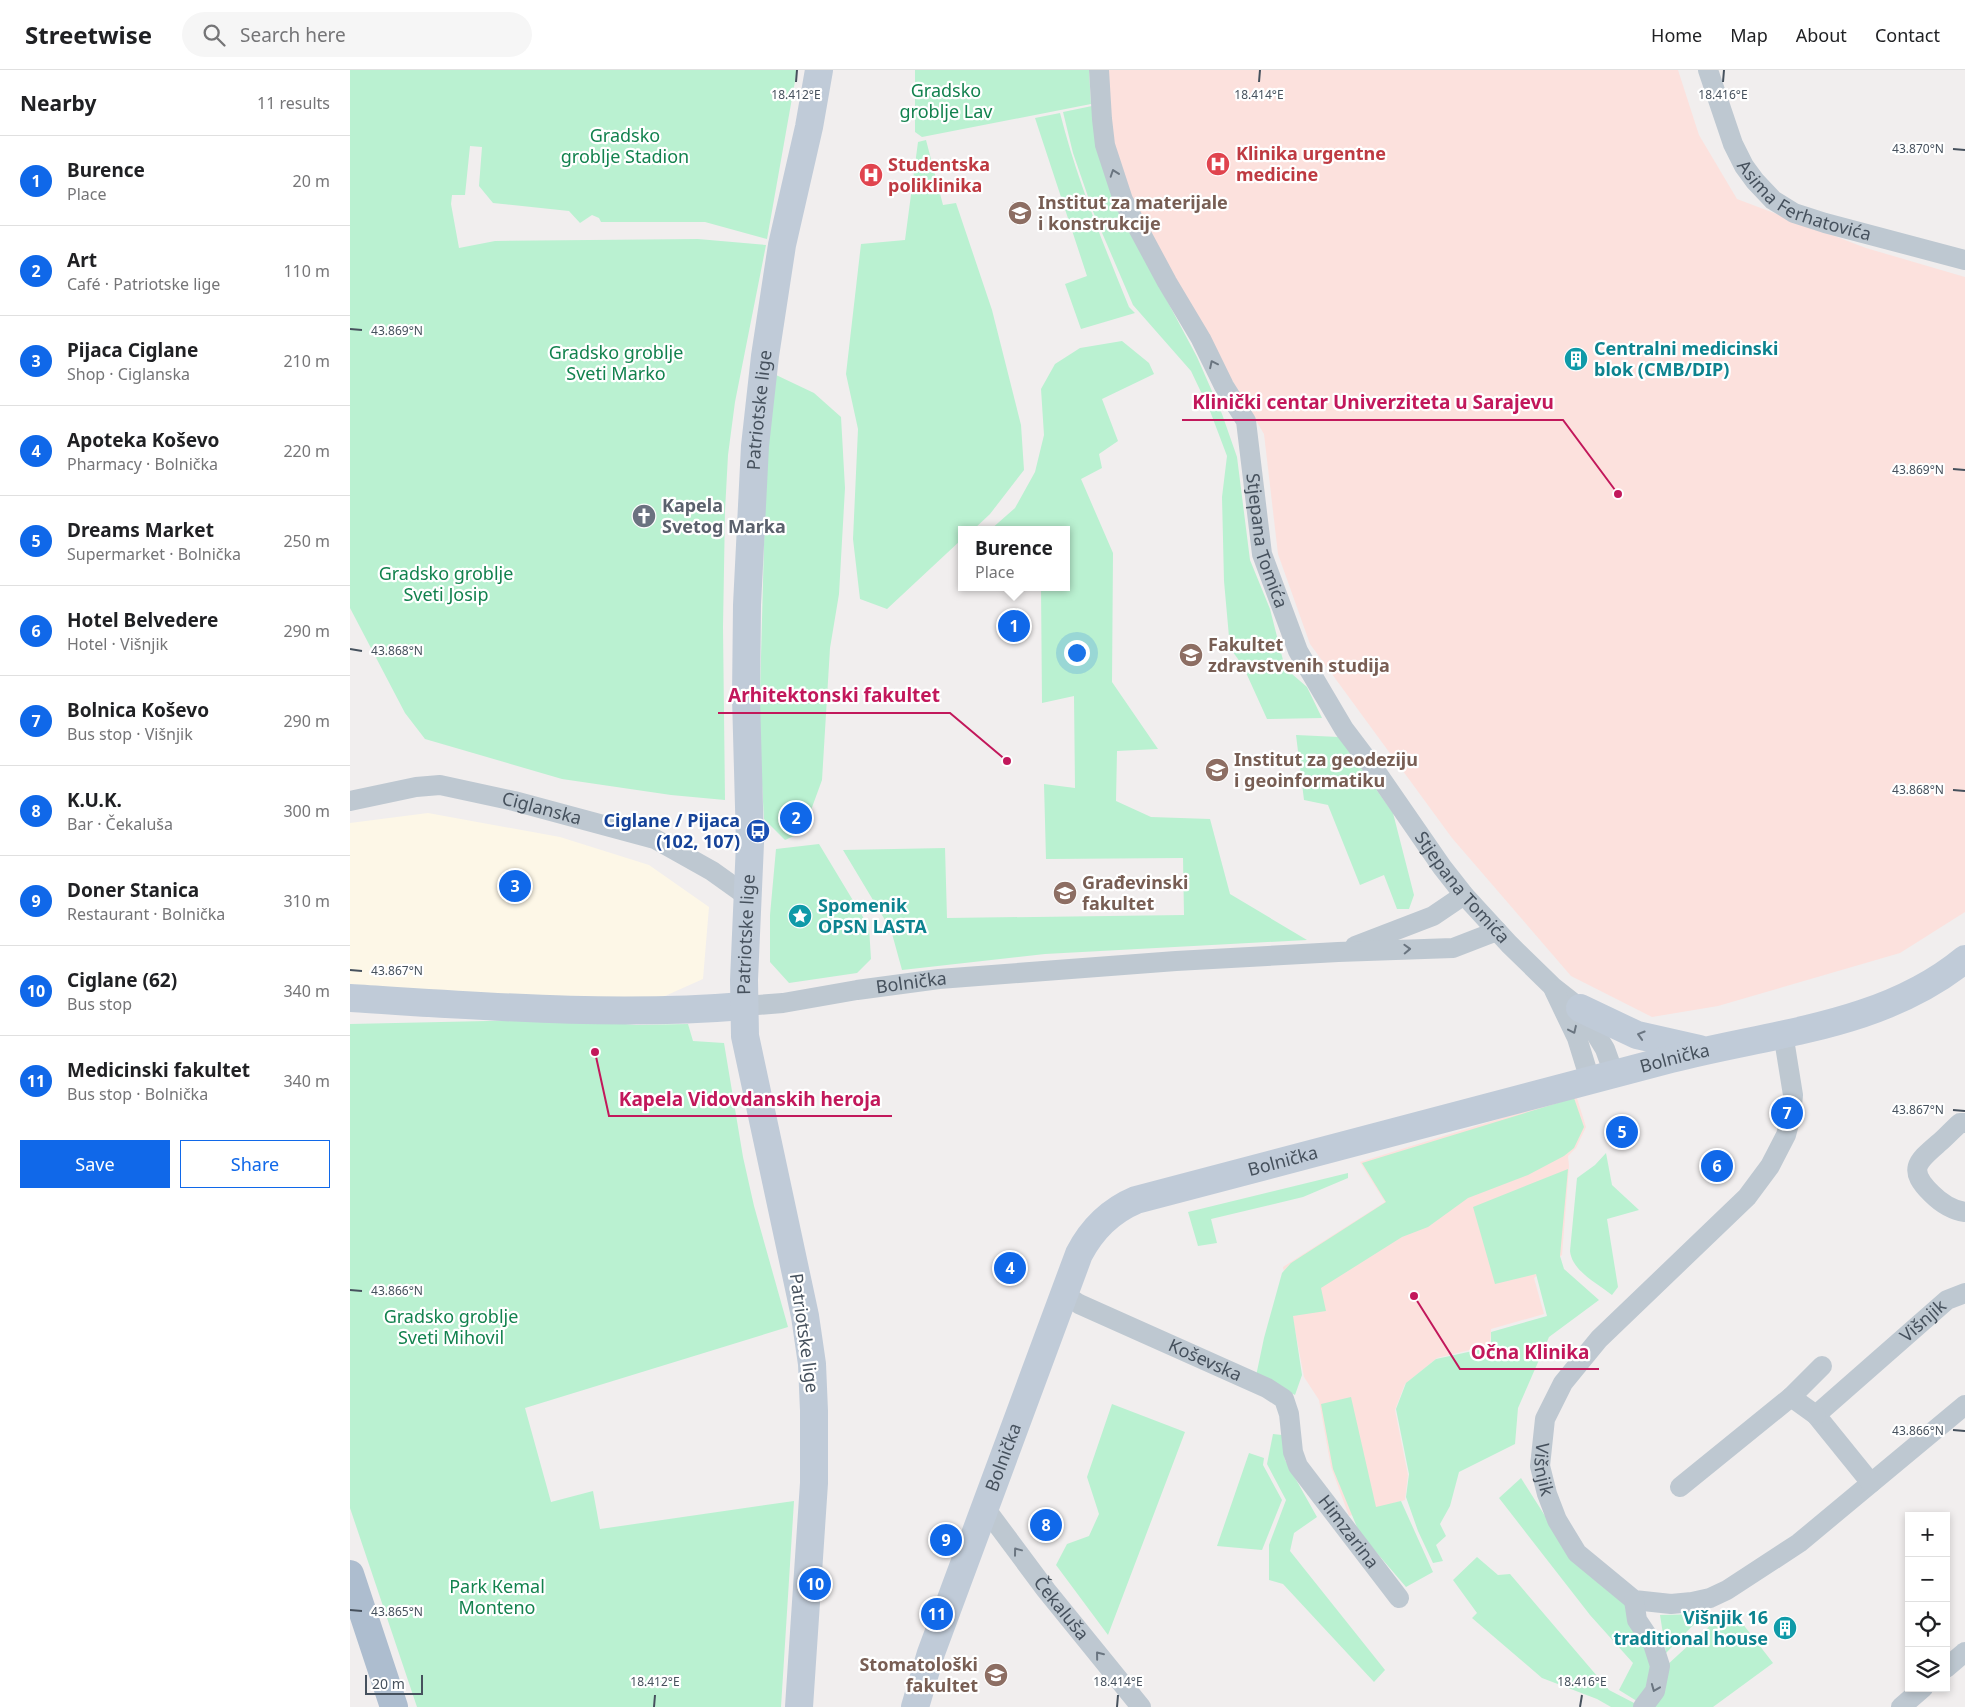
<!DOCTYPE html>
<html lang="en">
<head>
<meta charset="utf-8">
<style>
	body { margin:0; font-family:"Noto Sans",sans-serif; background:#f6f6f6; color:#202124 }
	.controls { position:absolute; right:15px; bottom:15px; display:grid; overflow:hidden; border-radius:0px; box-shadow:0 2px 8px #0003 }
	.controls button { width:45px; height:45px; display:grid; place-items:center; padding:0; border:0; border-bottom:1px solid #e0e0e0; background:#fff; color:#202124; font:25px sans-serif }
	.scale { position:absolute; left:15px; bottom:12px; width:58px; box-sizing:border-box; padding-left:5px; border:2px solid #46515d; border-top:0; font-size:14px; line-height:18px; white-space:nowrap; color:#46515d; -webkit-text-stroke:4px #fff; paint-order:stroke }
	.you { position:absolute; left:726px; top:582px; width:18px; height:18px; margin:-12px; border:4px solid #fff; border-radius:50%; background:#1a73e8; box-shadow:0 0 0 8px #1a73e833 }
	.badge { display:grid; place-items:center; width:32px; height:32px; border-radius:50%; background:#1068e9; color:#fff; font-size:16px; font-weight:700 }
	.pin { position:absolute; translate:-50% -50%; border:2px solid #fff; box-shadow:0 1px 5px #0006 }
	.popup { position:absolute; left:608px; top:456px; width:112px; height:65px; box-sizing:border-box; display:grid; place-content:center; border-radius:0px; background:#fff; filter:drop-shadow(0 1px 4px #0005); font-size:16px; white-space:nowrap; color:#757577 }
	.popup b { font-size:19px; color:#202124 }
	.popup::after { content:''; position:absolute; left:50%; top:100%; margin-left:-10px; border:10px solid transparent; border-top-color:#fff }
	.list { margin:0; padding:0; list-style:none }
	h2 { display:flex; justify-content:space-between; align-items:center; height:65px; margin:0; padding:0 20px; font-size:21px }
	h2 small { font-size:16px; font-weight:400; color:#757577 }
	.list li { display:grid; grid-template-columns:32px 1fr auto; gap:15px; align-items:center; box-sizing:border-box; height:90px; padding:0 20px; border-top:1px solid #e0e0e0 }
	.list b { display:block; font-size:19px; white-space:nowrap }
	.list p { margin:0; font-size:16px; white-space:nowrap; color:#757577 }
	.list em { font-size:16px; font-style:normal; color:#757577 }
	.actions { display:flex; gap:10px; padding:15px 20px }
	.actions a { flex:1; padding:11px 0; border:1px solid #1068e9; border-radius:0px; text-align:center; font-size:18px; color:#1068e9 }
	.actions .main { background:#1068e9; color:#fff }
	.icon { flex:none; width:28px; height:28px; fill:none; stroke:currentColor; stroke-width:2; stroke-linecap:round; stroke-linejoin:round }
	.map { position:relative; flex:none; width:1615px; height:1637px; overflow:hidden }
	header { display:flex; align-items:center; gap:30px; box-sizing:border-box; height:70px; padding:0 25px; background:#fff; border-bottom:1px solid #e0e0e0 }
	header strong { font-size:24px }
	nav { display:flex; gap:28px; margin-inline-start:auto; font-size:18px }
	.search { width:350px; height:45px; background:#f6f6f6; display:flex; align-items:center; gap:12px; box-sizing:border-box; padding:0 18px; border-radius:28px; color:#757577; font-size:19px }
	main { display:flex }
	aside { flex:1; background:#fff }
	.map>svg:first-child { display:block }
</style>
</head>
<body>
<header>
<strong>Streetwise</strong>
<div class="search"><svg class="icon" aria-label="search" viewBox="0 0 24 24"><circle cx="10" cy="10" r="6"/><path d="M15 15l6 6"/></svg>Search here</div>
<nav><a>Home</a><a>Map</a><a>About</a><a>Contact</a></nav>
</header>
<main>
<aside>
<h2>Nearby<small>11 results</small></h2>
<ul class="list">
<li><span class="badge">1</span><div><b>Burence</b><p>Place</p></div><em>20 m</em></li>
<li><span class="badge">2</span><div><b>Art</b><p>Café · Patriotske lige</p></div><em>110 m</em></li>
<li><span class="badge">3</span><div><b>Pijaca Ciglane</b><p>Shop · Ciglanska</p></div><em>210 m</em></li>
<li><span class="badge">4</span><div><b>Apoteka Koševo</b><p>Pharmacy · Bolnička</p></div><em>220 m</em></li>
<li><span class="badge">5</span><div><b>Dreams Market</b><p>Supermarket · Bolnička</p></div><em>250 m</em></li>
<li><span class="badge">6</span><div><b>Hotel Belvedere</b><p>Hotel · Višnjik</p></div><em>290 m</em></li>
<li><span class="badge">7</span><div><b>Bolnica Koševo</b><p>Bus stop · Višnjik</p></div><em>290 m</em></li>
<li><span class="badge">8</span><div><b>K.U.K.</b><p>Bar · Čekaluša</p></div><em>300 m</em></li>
<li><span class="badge">9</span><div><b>Doner Stanica</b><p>Restaurant · Bolnička</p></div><em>310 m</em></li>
<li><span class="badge">10</span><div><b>Ciglane (62)</b><p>Bus stop</p></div><em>340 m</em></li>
<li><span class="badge">11</span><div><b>Medicinski fakultet</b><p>Bus stop · Bolnička</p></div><em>340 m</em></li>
</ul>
<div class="actions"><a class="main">Save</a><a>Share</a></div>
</aside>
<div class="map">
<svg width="1615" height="1637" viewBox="0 0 1615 1637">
	<rect width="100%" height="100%" fill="#f1eeee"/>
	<path fill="#fdf7e7" d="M78,743L210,767L299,795L359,837L353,909L306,930L0,931V753Z"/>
	<path fill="#fce1dd" d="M749,0H1328L1349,65L1387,129L1516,178L1615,207V842L1550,883L1368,936L1302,947L1221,906L1102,768L960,574L928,484L914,364L767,116Z
		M1226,1025L1236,1057L1226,1078L1218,1086L1219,1096L1212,1185L1184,1208L1194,1244L1141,1259L1140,1275L1087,1288L1055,1314L1045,1340L1058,1405L1055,1430L999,1446L981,1397L969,1330L954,1307L933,1197L1035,1132L1010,1092Z"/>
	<path fill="#baf1d1" d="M0,0H447L417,169L355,152H251L249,148L242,145L230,153L219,141L143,133L129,116L132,77L120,76L115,125H102L101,134L109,178L145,171L348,169L416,175L385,332L378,385L375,441L373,557L375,730L321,725L212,709L75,669L55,643L0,538Z
		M565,0H739L741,34L572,67L565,62Z
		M742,36L813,223L847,287L872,344L887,387L900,490L920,539L935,598L957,617L972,648L917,649L893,596L880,578L874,511L872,427L877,386L860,341L841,301L783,235L744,144L723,83L713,42Z
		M710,43C727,110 753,173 779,237L785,243L731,259L715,214L737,206L685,48Z
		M576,70L593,135L606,133L642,240L671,355L674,400L640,444L623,460H612L611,470L537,539L510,529L503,469L508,359L496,304L511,174L555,170L568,72Z
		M772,271L799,293L804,304L752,329L768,371L749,384L752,398L731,409L763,483L762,612L808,679L767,681L766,731L801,747L860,749L880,824L957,870L695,884L552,900L541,860L493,780L595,778L597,848L834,845L833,788L696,789L694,714L725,718L724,626L692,633L691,517H716V460H640L665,438L685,402L694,365L691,319L705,294L730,278Z
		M424,304L464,323L491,347L495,418L489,524L480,578L472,710L453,762L435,770L414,749L409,661L416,400Z
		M946,665L989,667L1043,743L1064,825L1059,839H1047L1034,805L1010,815L978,735L954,730Z
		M469,774L519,857L521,889L507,903L439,913L420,892V845L426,779Z
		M222,949L286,955L338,954L343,971L374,973L393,1087L404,1136L438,1257L175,1338L201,1432L243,1421L250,1459L444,1431L431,1637H67L0,1438V954Z
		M1224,1028L1234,1057L1224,1078L1214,1086L1178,1105L1118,1128L1078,1157L1052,1167L971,1218L976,1241L943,1246L952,1305L945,1325L906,1306L914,1268L932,1203L941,1193L1036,1132L1012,1093Z
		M1256,1083L1262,1115L1289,1140L1257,1149L1268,1217L1262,1225C1247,1213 1222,1201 1220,1181L1227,1108L1245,1095Z
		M1218,1099L1210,1186L1214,1199L1249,1230L1199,1267L1168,1338L1165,1374L1109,1402L1100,1436L1090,1454L1096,1466L1086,1475L1093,1491L1083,1493L1068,1461L1056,1427L1059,1404L1046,1339L1056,1313L1086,1289L1141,1277V1262L1197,1246L1186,1204L1145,1214L1123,1137Z
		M998,1103V1108L953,1127L861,1149L867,1173L848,1176L838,1142Z
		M1001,1327L1026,1437L1051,1431L1083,1502L1056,1517L1009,1462L983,1399L971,1334Z
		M762,1334L835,1362L758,1565L706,1495L717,1474L739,1466L749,1444L737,1407Z
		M923,1364L932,1365L935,1390L967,1447L944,1463L940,1481L1035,1600L1024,1612L933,1514L919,1510V1475L936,1430L917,1394Z
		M899,1383L914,1388L913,1395L932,1430L912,1480L867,1476Z
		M1171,1408L1197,1449L1280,1533L1299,1576L1303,1614L1290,1633L1269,1620L1283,1593L1240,1545L1149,1428Z
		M1127,1487L1148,1505L1160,1504L1259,1620L1286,1634L1283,1637H1261L1247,1629L1192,1608L1122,1548L1127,1543L1103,1510Z
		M1382,1540L1423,1593L1363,1637H1300L1316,1596L1365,1551Z
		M1354,1544L1316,1583L1310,1545Z"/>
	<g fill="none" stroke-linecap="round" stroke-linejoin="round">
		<g stroke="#bec8d1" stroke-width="20">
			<path id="s1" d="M749,0L752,49L755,75L773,130L817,212L851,269L874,316L896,351L912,484L948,581L994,659L1025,700L1092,797L1114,825L1159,874L1202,916L1230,938L1255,979L1264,1004"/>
			<path id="s2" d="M1358,0L1383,74L1394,96L1405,111L1423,130L1444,143L1475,153L1615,190"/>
			<path id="s3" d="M0,731L66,717L90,715L164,731L305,769L362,801L397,826"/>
			<path d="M1005,876L1083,846L1114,825"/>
			<path d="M1204,920L1227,968L1240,1010"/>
			<path id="s4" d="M394,936L433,933L507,920L589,909L826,891L988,882L1103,878L1147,861"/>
			<path id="s5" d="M1433,963L1443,1025L1441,1046L1436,1065L1420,1096L1397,1127L1249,1269L1213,1313L1195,1349L1190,1396L1197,1424L1207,1450L1227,1483L1284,1530L1321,1534L1342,1532L1360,1528L1377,1520L1449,1473L1615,1335"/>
			<path d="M1615,1053H1610C1603,1059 1597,1066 1590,1072C1568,1091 1556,1099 1582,1124C1591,1133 1602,1140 1615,1142"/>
			<path id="s6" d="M714,1224L729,1234L917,1318L934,1329L939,1344L943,1382L948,1396L1049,1528"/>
			<path d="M1441,1327L1472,1296"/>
			<path id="s7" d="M1521,1413L1466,1345L1597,1230L1615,1223"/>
			<path d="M1330,1417L1441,1327L1466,1345"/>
			<path id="s8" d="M635,1438L696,1520L791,1637"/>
			<path d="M1284,1530L1287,1550L1303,1574L1310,1596L1305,1621L1293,1637"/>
			<path d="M1596,1598L1615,1582"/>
			<path d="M1551,1637L1573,1618"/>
		</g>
		<g stroke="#c0cbd8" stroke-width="28">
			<path d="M0,928C131,936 263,947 394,936"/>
			<path d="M1230,938L1287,965L1349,979"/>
			<path id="s9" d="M449,1637L464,1413V1341L462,1294L455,1246L395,966L394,910L400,773L396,627L397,535L405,376L415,286L432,175L459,57L469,0"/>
			<path id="s10" d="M565,1637L581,1583L729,1184C742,1159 760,1141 786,1130C964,1083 1143,1036 1321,989C1420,963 1533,957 1615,889"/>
		</g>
		<path stroke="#adbdcf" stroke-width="28" d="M0,1504L44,1637"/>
	</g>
	<defs><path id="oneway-chevron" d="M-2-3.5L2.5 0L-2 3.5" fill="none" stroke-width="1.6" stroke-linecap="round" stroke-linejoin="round" transform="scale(1.25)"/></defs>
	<g stroke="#6a7580">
		<use href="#oneway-chevron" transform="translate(764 103) rotate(-109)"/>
		<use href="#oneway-chevron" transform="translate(863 294) rotate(-116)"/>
		<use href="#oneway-chevron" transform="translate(1057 879) rotate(-2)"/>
		<use href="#oneway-chevron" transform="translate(1223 960) rotate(65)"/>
		<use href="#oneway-chevron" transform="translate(667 1481) rotate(-127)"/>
		<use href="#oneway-chevron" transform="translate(749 1585) rotate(-129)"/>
		<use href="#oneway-chevron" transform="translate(1305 1618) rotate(112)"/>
	</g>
	<use stroke="#6b7682" href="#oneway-chevron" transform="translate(1291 965) rotate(-163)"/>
	<path fill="none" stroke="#46515d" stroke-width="2" d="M446,12L447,0M909,12L910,0M1373,12L1374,0M1603,79L1615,80M0,259L12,260M1603,399L1615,400M0,579L12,581M1603,720L1615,721M0,900L12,901M1603,1040L1615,1041M0,1220L12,1221M1603,1360L1615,1361M0,1540L12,1541M304,1637L305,1625M767,1637L768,1625M1230,1637L1232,1625"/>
	<defs>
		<g id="hospital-disc" transform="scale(1.25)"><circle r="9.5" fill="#e0444e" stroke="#fff"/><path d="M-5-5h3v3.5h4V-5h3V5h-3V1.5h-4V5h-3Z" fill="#fff"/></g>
		<g id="school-disc" transform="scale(1.25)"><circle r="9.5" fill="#8d6e63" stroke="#fff"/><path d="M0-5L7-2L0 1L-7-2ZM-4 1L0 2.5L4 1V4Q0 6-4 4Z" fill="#fff"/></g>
		<g id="building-disc" transform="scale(1.25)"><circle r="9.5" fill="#0f9aa8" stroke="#fff"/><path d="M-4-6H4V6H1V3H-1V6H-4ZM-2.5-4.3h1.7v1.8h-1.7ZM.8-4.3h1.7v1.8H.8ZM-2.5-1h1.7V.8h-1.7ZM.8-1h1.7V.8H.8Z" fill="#fff"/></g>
		<g id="church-disc" transform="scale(1.25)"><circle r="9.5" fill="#6b7280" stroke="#fff"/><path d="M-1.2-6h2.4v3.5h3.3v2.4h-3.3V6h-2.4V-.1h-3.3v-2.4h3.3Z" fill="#fff"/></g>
		<g id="university-disc" transform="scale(1.25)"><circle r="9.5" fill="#8d6e63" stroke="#fff"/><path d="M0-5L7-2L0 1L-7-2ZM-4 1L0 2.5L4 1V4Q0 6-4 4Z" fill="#fff"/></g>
		<g id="bus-disc" transform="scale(1.25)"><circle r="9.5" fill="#1a4fb4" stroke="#fff"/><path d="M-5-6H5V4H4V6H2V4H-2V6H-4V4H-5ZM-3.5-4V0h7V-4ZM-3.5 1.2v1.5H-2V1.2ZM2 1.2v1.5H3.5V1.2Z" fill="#fff"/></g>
		<g id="sight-disc" transform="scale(1.25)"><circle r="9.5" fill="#0f9aa8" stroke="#fff"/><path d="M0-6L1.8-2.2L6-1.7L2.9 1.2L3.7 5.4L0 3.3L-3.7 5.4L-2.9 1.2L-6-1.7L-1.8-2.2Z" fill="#fff"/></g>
	</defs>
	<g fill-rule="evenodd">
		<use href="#hospital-disc" x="868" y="94"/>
		<use href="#hospital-disc" x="521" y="105"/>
		<use href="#school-disc" x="670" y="143"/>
		<use href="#building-disc" x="1226" y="289"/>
		<use href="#church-disc" x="294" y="446"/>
		<use href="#university-disc" x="841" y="585"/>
		<use href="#university-disc" x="867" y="700"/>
		<use href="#bus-disc" x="408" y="761"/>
		<use href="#university-disc" x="715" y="823"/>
		<use href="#sight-disc" x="450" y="846"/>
		<use href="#building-disc" x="1435" y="1558"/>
		<use href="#university-disc" x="646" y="1605"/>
	</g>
	<g text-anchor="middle" stroke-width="4.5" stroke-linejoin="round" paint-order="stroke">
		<g font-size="18" fill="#12824e" stroke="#fff">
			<text x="596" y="27">Gradsko<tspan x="596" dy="21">groblje Lav</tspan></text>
			<text x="275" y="72">Gradsko<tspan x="275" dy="21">groblje Stadion</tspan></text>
			<text x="266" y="289">Gradsko groblje<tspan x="266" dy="21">Sveti Marko</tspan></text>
			<text x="96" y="510">Gradsko groblje<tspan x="96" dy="21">Sveti Josip</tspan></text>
			<text x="101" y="1253">Gradsko groblje<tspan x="101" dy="21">Sveti Mihovil</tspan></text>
			<text x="147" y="1523">Park Кemal<tspan x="147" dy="21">Monteno</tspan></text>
		</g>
		<g font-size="18" font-weight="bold" fill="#be3a42" stroke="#fff" text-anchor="start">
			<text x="886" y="90">Klinika urgentne<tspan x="886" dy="21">medicine</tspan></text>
			<text x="538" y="101">Studentska<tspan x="538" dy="21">poliklinika</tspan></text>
		</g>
		<g font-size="18" fill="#46515d" stroke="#fff">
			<text dy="6" stroke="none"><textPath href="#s2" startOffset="175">Asima Ferhatovića</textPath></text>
			<text dy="6" stroke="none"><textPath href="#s9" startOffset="1305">Patriotske lige</textPath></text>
			<text dy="6" stroke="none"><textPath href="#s1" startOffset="508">Stjepana Tomića</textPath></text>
			<text dy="6" stroke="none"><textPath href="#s3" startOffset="196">Ciglanska</textPath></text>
			<text dy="6" stroke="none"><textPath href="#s1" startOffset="912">Stjepana Tomića</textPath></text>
			<text dy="6" stroke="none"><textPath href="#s9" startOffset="780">Patriotske lige</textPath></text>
			<text dy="6" stroke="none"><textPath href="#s4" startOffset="169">Bolnička</textPath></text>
			<text dy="6" stroke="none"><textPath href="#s10" startOffset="1119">Bolnička</textPath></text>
			<text dy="6" stroke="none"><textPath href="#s10" startOffset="714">Bolnička</textPath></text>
			<text dy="6" stroke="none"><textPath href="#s7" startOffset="230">Višnjik</textPath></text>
			<text transform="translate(454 1263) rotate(82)" y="6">Patriotske lige</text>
			<text dy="6" stroke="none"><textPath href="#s6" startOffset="156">Koševska</textPath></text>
			<text dy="6" stroke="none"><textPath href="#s10" startOffset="265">Bolnička</textPath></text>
			<text dy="6" stroke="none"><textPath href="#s5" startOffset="530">Višnjik</textPath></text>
			<text dy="6" stroke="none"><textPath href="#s6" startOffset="396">Himzarina</textPath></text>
			<text dy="6" stroke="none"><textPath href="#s8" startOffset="126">Čekaluša</textPath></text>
		</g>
		<g font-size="18" font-weight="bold" fill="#785e54" stroke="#fff" text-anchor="start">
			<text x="688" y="139">Institut za materijale<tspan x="688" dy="21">i konstrukcije</tspan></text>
			<text x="858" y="581">Fakultet<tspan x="858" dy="21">zdravstvenih studija</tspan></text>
			<text x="884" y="696">Institut za geodeziju<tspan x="884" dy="21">i geoinformatiku</tspan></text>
			<text x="732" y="819">Građevinski<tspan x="732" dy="21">fakultet</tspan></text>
			<text x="628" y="1601" text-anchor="end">Stomatološki<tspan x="628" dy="21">fakultet</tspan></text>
		</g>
		<g font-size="18" font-weight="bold" fill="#0d838f" stroke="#fff" text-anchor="start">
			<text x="1244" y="285">Centralni medicinski<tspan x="1244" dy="21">blok (CMB/DIP)</tspan></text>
			<text x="468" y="842">Spomenik<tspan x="468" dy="21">OPSN LASTA</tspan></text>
			<text x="1418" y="1554" text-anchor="end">Višnjik 16<tspan x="1418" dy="21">traditional house</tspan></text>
		</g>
		<g font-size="18" font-weight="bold" fill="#5b616d" stroke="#fff" text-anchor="start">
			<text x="312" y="442">Kapela<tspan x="312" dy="21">Svetog Marka</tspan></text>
		</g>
		<g font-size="18" font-weight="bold" fill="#164399" stroke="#fff" text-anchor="end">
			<text x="390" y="757">Ciglane / Pijaca<tspan x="390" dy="21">(102, 107)</tspan></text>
		</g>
	</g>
	<g font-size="12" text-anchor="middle" fill="#46515d" stroke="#fff" stroke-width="4.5" stroke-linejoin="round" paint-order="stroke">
		<text x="446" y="29">18.412°E</text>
		<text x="909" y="29">18.414°E</text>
		<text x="1373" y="29">18.416°E</text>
		<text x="1568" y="83">43.870°N</text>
		<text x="47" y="265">43.869°N</text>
		<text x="1568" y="404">43.869°N</text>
		<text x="47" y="585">43.868°N</text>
		<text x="1568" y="724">43.868°N</text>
		<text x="47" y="905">43.867°N</text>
		<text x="1568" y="1044">43.867°N</text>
		<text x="47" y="1225">43.866°N</text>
		<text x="1568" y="1365">43.866°N</text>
		<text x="47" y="1546">43.865°N</text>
		<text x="305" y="1616">18.412°E</text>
		<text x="768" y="1616">18.414°E</text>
		<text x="1232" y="1616">18.416°E</text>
	</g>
	<path fill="none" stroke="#c2185b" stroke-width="2" d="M1268 424L1213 350H832M657 691L600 643H368M245 982L259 1046H542M1064 1226L1110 1299H1249"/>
	<g fill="#c2185b" stroke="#fff" stroke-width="2">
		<circle cx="1268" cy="424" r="5"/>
		<circle cx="657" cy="691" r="5"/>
		<circle cx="245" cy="982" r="5"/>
		<circle cx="1064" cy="1226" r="5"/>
	</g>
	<g font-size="19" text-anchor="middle" font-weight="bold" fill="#c2185b" stroke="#fff" stroke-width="4.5" stroke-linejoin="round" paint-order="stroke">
		<text x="1023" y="339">Klinički centar Univerziteta u Sarajevu</text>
		<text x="484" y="632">Arhitektonski fakultet</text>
		<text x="400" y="1036">Kapela Vidovdanskih heroja</text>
		<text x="1180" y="1289">Očna Klinika</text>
	</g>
</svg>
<div class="controls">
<button>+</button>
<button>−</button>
<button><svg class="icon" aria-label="locate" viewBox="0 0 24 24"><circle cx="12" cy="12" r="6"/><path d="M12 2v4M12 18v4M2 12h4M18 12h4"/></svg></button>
<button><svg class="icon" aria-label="layers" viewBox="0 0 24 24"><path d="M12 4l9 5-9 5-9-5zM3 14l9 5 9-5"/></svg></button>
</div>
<div class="scale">20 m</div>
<div class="you"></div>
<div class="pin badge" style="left:664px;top:556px">1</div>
<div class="popup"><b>Burence</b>Place</div>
<div class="pin badge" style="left:446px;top:748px">2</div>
<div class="pin badge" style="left:165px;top:816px">3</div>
<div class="pin badge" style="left:660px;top:1198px">4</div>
<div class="pin badge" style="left:1272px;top:1062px">5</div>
<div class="pin badge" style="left:1367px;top:1096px">6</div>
<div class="pin badge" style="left:1437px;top:1043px">7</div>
<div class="pin badge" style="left:696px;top:1455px">8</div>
<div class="pin badge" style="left:596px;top:1470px">9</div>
<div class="pin badge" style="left:465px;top:1514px">10</div>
<div class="pin badge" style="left:587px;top:1544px">11</div>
</div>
</main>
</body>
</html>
